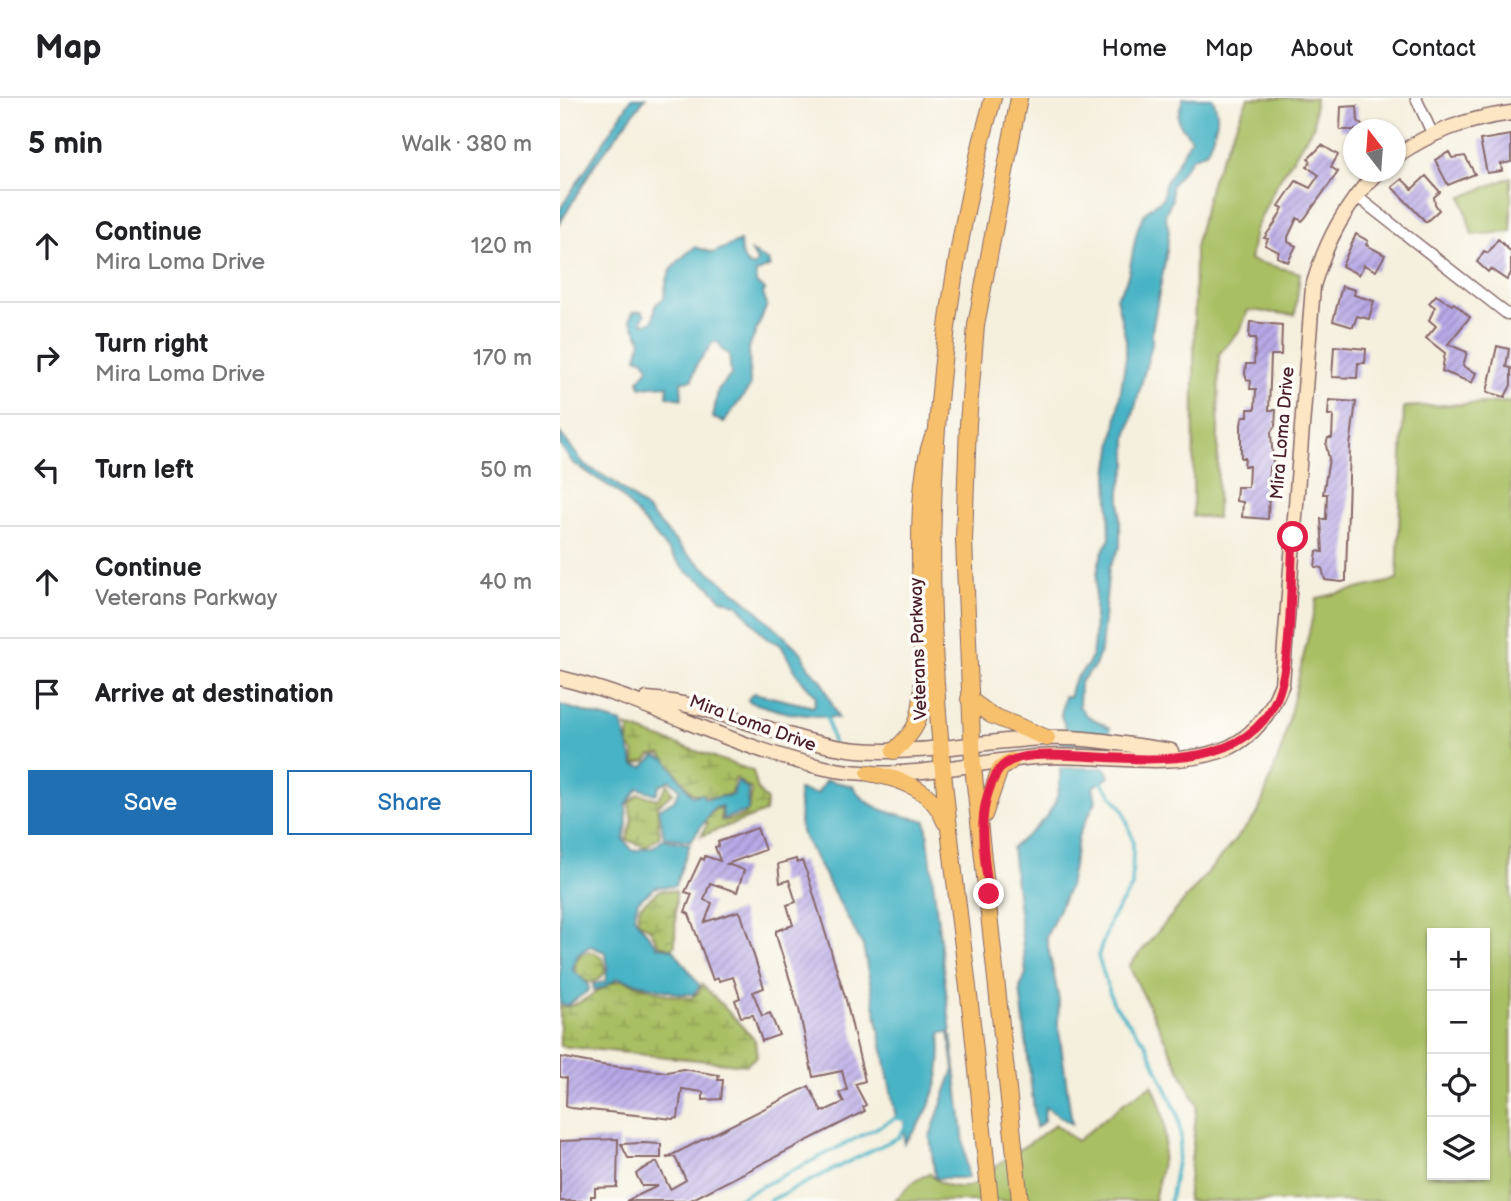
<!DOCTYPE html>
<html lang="en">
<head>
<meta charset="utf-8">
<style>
	body { margin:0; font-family:"Balsamiq Sans",sans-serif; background:#f6f6f6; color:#202124 }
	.controls { position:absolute; right:21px; bottom:21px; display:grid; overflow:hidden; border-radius:0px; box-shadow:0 2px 5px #0004 }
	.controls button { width:63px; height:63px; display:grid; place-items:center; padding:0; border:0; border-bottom:2px solid #e0e0e0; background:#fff; color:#202124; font:35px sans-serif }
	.compass { position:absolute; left:783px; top:21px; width:63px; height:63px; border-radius:50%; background:#fff; box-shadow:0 2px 5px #0004; rotate:343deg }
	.stop { position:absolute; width:21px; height:21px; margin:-16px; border:5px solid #e11d48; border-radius:50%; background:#fff }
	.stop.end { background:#e11d48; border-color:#fff; box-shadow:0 2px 7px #0008 }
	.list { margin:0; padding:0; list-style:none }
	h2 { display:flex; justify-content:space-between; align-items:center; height:91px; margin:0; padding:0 28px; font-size:30px }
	h2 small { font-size:23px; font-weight:400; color:#757577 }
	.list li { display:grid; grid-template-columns:46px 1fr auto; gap:21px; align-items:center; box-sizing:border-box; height:112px; padding:0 28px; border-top:2px solid #e0e0e0 }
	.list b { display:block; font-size:26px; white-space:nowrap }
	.list p { margin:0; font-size:23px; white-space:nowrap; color:#757577 }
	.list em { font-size:23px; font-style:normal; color:#757577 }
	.actions { display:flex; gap:14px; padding:21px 28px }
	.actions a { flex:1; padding:16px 0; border:2px solid #1f6fb2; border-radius:0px; text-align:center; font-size:24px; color:#1f6fb2 }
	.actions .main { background:#1f6fb2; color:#fff }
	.icon { flex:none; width:38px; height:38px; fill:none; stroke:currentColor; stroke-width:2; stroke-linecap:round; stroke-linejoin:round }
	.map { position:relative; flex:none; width:951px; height:1103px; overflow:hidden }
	header { display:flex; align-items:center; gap:42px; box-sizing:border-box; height:98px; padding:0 35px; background:#fff; border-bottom:2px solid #e0e0e0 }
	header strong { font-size:33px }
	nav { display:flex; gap:38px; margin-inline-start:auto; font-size:24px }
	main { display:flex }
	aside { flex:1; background:#fff }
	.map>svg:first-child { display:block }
</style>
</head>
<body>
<header>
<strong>Map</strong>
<nav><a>Home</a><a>Map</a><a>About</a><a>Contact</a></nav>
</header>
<main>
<aside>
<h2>5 min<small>Walk · 380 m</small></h2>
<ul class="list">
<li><svg class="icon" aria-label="ahead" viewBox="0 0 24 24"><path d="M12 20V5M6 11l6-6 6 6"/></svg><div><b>Continue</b><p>Mira Loma Drive</p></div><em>120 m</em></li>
<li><svg class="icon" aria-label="right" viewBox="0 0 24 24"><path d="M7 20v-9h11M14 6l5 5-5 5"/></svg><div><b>Turn right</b><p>Mira Loma Drive</p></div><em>170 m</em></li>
<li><svg class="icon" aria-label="left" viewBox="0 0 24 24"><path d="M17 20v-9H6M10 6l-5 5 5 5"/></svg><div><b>Turn left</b></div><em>50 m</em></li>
<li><svg class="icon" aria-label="ahead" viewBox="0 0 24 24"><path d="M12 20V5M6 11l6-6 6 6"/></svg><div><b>Continue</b><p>Veterans Parkway</p></div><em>40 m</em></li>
<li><svg class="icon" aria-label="arrive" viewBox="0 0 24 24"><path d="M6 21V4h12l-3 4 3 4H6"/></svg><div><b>Arrive at destination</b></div></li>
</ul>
<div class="actions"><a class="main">Save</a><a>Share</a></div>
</aside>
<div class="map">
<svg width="951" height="1103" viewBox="0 0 951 1103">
	<defs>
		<pattern id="wetland-marsh" width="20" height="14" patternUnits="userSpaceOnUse" patternTransform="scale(1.75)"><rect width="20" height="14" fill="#a9bf64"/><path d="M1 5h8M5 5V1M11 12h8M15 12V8" fill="none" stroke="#8c9b53"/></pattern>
		<pattern id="building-hatch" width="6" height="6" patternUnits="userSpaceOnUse" patternTransform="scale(1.75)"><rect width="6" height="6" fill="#b8a9e7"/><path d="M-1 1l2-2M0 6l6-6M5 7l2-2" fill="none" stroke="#9889bb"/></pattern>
	</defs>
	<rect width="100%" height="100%" fill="#fdfcf7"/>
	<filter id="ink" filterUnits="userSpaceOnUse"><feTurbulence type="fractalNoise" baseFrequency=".0143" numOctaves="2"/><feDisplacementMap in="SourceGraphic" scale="14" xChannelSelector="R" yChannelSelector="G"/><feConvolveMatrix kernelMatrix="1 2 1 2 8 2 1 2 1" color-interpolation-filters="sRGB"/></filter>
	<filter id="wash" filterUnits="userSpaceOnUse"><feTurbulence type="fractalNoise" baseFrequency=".00686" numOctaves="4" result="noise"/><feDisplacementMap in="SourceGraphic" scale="28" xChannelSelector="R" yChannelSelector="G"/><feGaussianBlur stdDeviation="1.57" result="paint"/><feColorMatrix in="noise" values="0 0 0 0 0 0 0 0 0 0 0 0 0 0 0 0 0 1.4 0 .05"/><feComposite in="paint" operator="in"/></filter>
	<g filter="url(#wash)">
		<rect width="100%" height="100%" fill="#f5efdd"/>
		<path fill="#a9bf64" stroke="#7a6f48" stroke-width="2" fill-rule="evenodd" d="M688,0H755L754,27L715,89L695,132L690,162L740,175L735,217L688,212L681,231L659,256L657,420L633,418L635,149L652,81Z
			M951,79V134L912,137L902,99Z
			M951,304V1103H627L637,1007L569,868L698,715L723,646L757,500L837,482L844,309ZM925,835V1077H872V835Z
			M592,987C614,1029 603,1059 594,1103H334L352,1085L369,1075C381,1089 402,1094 419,1084C430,1077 438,1065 449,1058C466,1047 479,1040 495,1026L517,1043L564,1005Z"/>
		<path fill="url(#wetland-marsh)" stroke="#7a6f48" stroke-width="2" d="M65,628L193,673L198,692L207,703L205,714L141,738L147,727L145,723L155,711L161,710V723C186,720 190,717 192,692L176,680L170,696L156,700L132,695L101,656L91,657L86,663L75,666L74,654L68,646L69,631Z
			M108,686L113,695L97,708L100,738L85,749L67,742L72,722L69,705L79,696L98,701Z
			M100,792L116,793L115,847L111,850L99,847L90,831L77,823L80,808Z
			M15 869a15 15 0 1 1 30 0a15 15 0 1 1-30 0Z
			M62,882L109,897L131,900L139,894L142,886L195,942L197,958L186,967L0,948V909C24,910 40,885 62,882Z"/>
		<path fill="#47b3c5" stroke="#486978" stroke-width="2" d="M72,0H85L35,66L0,125V111Z
			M623,0H652C663,18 654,34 647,53L632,60L611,88L612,102L605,116L609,133L607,152L592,233V246L567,339V366L560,392V449L549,469L541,551L535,568L520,584L519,608L526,617L550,630L548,648L500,646L507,632L501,618L504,598L510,599C511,575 528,575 532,557C539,525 528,468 550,441L548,376L566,259V242L556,199C577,178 568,139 586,114C590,109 598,105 603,100L605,86L631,41C617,19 614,30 623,0Z
			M180,143L181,156L188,167L194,169L197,163L192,154L208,163L210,168L196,175V185L205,192L203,196L207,207L189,250L190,289L164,324L153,320L158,292L171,277L169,256L162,252L160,246L154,243L137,266L132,282L121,283L122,301L107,298L108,287L80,289L79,282L89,269L83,261L77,260L81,242L70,221L73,214L82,213L85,216L81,223L85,226L93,223L96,206L104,200C106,173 114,165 135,149L153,155Z
			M0,335L25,367L54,384L87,412L126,455L191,507L243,556L248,569L262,583L278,620L228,615L189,604L188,601L194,595L254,609L256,598L238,578L221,547L206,540L178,507L161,501L148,487L126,473L58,394L13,365L0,347Z
			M0,607L62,625L74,667L83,669L95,658L106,661L132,698L142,696L145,701L172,697L178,683L189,692L188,713L163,721L162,708L154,710L131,743L104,739L99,711L114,702L120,691L110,682L100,687L96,696L78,690L66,707L67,726L64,742L73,753L95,748L102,741L130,746L115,788L96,789L78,803L74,819L98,849L113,851L140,888L134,896H120L58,880L45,889L34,892L33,886L45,884L48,867L45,854L30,848L18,857L12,871L28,886L29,892L8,907L0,906Z
			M500,670H545L549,679L533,689L536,703L519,736L509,789L486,839L499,902L498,925L512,1026L485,1009L484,1023L476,1030L460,890L466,876L452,750C481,726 503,710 500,670Z
			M266,682L293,688C308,714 338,716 366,723L408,1080H375L370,1038L394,971L389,934L380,935C384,976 373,1015 344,1045L345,1022L336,1020L303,848L241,734L238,692L257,696Z"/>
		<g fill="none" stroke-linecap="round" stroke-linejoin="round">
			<path stroke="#47b3c5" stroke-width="3.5" d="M266,615L273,645
				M538,680L563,711L573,743L572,789L551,821L538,858L553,905L586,946L618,1017L621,1041L610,1103
				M173,1103L336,1020L345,1022
				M209,1103L339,1039L346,1027"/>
		</g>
		<g id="blocks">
			<path fill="url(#building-hatch)" d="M797,8L798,23L806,32H780L781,9Z
				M951,37V64L941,66L942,73L927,75L920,42Z
				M762,47L778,57L771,69L778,74L745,120L742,123L737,120L728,139V144L736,148L728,164L717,159L719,154L705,147L708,141L704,140L715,125L723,110L719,108L736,83L750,90L759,77L747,69L751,63L748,61Z
				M889,54L892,60L905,58L915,76L888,87L875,62Z
				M866,78L880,94L874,99L875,106L879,112L866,124L832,89L842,81L852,91Z
				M796,136L808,143L806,147L825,157L816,173L804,167L799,177L782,168Z
				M938,141L951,154V175L947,182L930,171L928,174L917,164L924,153L928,155Z
				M782,188L795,192L794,197L814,203L809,221L797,218L793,229L773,223Z
				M876,197L892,207L894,205L910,219L888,246L907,254L903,268L916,275L912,285L882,273L885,255L866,240L876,228L869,222L875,209L869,205Z
				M690,224L722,227L721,257H711L709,312H716L715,328L711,334L713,365L710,369L708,421L682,419L683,404L676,403L677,389H688L689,368H684L685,360H681V326L683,318H688V311H695L696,291H690L691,283L687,282L685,276L686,266H694L696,240H689Z
				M774,248L806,251L805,265H798L797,280L772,279Z
				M937,248L949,251L946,269L951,270V287L945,299L927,294Z
				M769,302L796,304L790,348L786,476V483L782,484L765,482L762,470L755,469L757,453L763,454L761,421H766L767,396H763L769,361L766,347L768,340H772L773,317H768Z
				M197,730L205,752L167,766L184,772L177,794L150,785L144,802L152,805L145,824L179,813L181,816L204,890L193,894L202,918L210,915L219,937L202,943L193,917L181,919L175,902L180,900L173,879L159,883L158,880L153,882L129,816L125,814L132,796L125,794L141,760L144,762L145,758L160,763L155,749L159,748L158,744Z
				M236,761L237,765L242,763L248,778L286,902L305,983L295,986L306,1007L303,1009L305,1013L129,1103H66L98,1088H82L76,1076L81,1072L97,1064L110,1091L126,1082L115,1059L106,1060L249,988L262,1014L284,1004L279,995L287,992L282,973L253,979L239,911L216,837V833L233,827L227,807L236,804L229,782L220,785L218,766Z
				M0,959L42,967L107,974L123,971L159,977L158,982H163L161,1001L143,1002V994L122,991L118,1020L113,1021L11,1010L6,1009L7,980L0,979Z
				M58,1041L57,1089L35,1090V1098H31V1103H0V1043Z
				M82,1045L101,1046V1060H68L61,1046Z"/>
		</g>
	</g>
	<g filter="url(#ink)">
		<use href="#blocks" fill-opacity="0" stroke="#866869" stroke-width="2"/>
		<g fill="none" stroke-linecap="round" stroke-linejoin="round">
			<g stroke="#866869" stroke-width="13">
				<path id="street" d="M856,0L872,35
					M795,97L947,216"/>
			</g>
			<g stroke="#866869" stroke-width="17">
				<path id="secondary" d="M836,58C872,33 908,21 951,15
					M0,580C91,602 173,650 265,670C335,685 406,665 475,659C535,654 602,672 660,653C691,643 711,615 722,586L753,188C766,143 785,108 817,74
					M87,601C160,606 225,645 298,652C359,657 423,643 484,640C526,638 569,647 611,653"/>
			</g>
			<g stroke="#866869" stroke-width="18">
				<path id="primary" d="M459,0L416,227L408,325L404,442L413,668L460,1103
					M409,601L431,617L487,640
					M334,653C342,645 353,635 357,624C365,600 362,573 362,548C361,496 354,384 373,339
					M309,675C341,681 373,691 385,724
					M424,717L440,671L451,663
					M430,1103C423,1035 417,966 409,898C395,781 379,665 374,548C366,366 384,175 433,0"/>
			</g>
			<use href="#street" stroke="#fff" stroke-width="10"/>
			<use href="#secondary" stroke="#fce6c4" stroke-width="14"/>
			<use href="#primary" stroke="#f7c06c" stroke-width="16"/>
		</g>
	</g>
	<g fill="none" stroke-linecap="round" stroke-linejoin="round" filter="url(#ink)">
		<path stroke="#e11d48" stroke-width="9" d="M429,796C424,755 414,710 439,672C470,626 667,711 716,602C733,564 730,483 733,439"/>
	</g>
	<g text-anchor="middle" stroke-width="7" stroke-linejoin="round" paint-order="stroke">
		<g font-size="18" fill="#4a1f2b" stroke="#fdfcf7">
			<text transform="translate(722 335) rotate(-85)" y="6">Mira Loma Drive</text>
			<text transform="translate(358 551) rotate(-92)" y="6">Veterans Parkway</text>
			<text transform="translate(193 625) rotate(20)" y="6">Mira Loma Drive</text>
		</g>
	</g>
</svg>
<div class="controls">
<button>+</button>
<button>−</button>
<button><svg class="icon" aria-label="locate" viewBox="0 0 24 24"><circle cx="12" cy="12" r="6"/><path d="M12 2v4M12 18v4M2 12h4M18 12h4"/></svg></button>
<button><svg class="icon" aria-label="layers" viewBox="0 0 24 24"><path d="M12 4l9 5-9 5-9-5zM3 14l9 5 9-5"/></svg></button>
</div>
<svg class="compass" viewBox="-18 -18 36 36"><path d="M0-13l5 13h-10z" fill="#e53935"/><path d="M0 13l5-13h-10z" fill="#757577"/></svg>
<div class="stop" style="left:733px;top:439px"></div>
<div class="stop end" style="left:429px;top:796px"></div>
</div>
</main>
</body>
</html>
